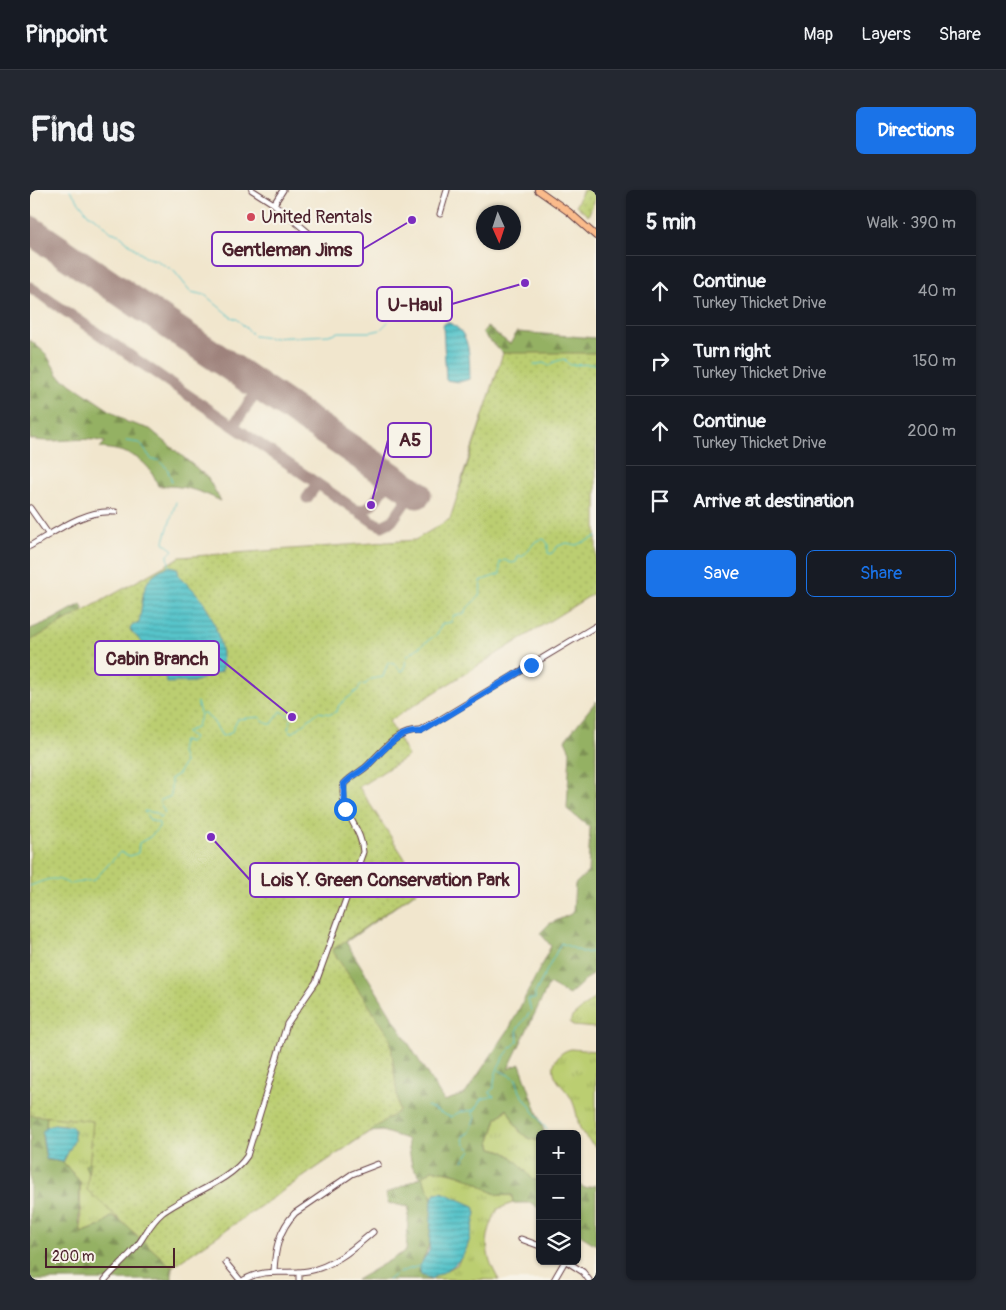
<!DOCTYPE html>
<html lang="en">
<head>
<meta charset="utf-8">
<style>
	body { margin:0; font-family:Pangolin,sans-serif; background:#242831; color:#f1f3f6 }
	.controls { position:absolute; right:15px; bottom:15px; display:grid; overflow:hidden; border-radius:8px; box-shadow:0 1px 4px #0004 }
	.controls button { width:45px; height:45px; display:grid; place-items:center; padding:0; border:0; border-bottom:1px solid #363941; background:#171b24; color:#f1f3f6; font:25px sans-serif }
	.compass { position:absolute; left:446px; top:15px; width:45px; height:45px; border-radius:50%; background:#171b24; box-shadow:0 1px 4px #0004; rotate:177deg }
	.scale { position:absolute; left:15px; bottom:12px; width:130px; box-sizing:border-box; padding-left:5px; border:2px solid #4a1f2b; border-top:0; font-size:14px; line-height:18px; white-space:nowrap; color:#4a1f2b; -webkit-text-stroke:4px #f7f3e8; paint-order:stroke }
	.stop { position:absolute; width:15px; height:15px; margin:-11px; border:4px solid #1a73e8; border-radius:50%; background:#fff }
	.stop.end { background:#1a73e8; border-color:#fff; box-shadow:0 1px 5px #0008 }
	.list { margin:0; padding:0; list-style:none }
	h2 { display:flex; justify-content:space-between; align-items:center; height:65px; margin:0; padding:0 20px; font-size:21px }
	h2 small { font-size:16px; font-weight:400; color:#9ea1a6 }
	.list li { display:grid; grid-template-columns:32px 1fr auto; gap:15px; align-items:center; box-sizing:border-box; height:70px; padding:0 20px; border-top:1px solid #363941 }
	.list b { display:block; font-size:19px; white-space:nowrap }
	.list p { margin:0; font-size:16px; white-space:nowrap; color:#9ea1a6 }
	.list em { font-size:16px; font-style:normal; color:#9ea1a6 }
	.actions { display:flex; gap:10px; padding:15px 20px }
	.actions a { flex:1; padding:11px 0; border:1px solid #1a73e8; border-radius:8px; text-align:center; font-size:18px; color:#1a73e8 }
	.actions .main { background:#1a73e8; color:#fff }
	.icon { flex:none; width:28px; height:28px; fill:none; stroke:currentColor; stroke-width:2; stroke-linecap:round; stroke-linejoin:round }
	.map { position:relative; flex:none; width:566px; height:1090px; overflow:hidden; border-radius:8px }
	header { display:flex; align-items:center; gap:30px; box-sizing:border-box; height:70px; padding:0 25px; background:#171b24; border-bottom:1px solid #363941 }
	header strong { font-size:24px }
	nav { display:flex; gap:28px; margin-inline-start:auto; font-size:18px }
	.intro { display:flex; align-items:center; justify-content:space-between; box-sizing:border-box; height:120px; padding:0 30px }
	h1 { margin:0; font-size:35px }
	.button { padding:12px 22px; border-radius:8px; background:#1a73e8; color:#fff; font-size:18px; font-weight:700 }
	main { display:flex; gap:30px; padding:0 30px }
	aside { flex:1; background:#171b24; border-radius:8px; box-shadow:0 1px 4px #0004 }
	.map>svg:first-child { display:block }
</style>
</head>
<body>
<header>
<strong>Pinpoint</strong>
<nav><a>Map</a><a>Layers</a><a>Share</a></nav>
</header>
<div class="intro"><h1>Find us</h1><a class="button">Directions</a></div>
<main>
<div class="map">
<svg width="566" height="1090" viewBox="0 0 566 1090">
	<defs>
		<pattern id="grass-tufts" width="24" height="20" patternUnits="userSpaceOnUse" patternTransform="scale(1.25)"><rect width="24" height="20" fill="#bbce71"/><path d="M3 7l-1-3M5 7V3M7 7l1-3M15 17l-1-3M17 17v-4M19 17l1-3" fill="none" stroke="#a2b062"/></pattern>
		<pattern id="forest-firs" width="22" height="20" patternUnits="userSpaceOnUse" patternTransform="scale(1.25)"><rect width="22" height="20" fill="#94b163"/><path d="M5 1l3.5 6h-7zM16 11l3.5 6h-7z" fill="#7b8f52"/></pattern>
		<pattern id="park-dots" width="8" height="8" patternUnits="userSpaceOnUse" patternTransform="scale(1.25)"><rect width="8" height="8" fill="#bbce71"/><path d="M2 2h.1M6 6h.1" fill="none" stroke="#a2b062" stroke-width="1.8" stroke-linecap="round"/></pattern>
		<pattern id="water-rules" width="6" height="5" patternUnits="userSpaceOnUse" patternTransform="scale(1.25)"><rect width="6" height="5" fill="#56c4ca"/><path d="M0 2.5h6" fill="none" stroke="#499fa4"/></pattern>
	</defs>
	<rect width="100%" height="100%" fill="#f7f3e8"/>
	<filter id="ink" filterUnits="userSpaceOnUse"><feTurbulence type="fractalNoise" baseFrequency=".02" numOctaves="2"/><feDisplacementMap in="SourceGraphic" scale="10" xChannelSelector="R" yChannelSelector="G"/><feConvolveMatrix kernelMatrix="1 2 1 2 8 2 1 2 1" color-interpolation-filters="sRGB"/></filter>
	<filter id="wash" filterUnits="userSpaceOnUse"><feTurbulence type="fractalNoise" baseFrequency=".0096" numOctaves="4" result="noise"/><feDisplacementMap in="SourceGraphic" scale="20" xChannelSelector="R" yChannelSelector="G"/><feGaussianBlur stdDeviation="1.12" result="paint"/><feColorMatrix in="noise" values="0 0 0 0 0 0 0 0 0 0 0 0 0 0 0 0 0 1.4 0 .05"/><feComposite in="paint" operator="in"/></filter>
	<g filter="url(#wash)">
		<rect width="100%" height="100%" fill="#f1e6cd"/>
		<path fill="url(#grass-tufts)" stroke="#82764e" d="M566,806V838L543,836L540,832L542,827Z
			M541,859L566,861V957C542,937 552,933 542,910C538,901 530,896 526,888C519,874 528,862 541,859Z
			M57,917L76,955L55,975L64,995L101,1036L82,1026L70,1036L51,1043L50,992L33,972L41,956V936L24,934L16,937V925Z
			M478,919L490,942L507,951L510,950V990H503C491,977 481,961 462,958L460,951L467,928Z
			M402,979C417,981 428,984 442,990C460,998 459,1007 482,1005L483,1013L468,1019C454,1046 453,1063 469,1090L400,1089L427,1075L437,1057L446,1023L405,1003L402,1009L392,987Z"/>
		<path fill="url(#forest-firs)" stroke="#6f6847" fill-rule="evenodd" d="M457,137L480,154L487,142L566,148V211L429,298L461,201L472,180L473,163L452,143Z
			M0,150L16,164L29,186L97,232L120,239L177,287L191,311C169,300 152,295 128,296C119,268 97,260 70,258L75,252C50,245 25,255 0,249Z
			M51,414L56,425L0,466V439L22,430Z
			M566,511V772H562L565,781L539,805L519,794L478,879L490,874L515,944H510V950C492,952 485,933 477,919L467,928L460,951L462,958C481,961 491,976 503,990H510V1019L501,1013H483L482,1005C462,1007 461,1000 445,992C432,984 417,981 402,980L392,987C395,994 400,1001 402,1008C407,1028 400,1061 389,1076L391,1085L401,1090H326L376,1061L379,1017L358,1013L356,1004L391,987L382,976L377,949L352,941L339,942L142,1076V1090H0V674L302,767L305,740L393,697L316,752L414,911L435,904L479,839L521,756L510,743L519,734L543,723L545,694L558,682L560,638L537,619L540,561L535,550ZM68,919L76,955L55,975L63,995L116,1042L105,1045L101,1036L82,1026L70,1036L51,1043L49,1030L50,992L33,972L16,969L12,946L16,937L17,925Z
			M547,994L555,998L566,995V1055L547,1043Z"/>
		<path fill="url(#park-dots)" stroke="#82764e" d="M553,0H566V7L558,26L546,15Z
			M473,163H566V402L359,531L378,566L329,597L393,697L302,760L360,847L369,921L142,1077L57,1000L63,931L0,925V451L150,367L385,350L420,329Z"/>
		<path fill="url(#water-rules)" stroke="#50727a" d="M417,132C442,141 439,167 440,189L429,192L416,190L413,135Z
			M141,376L147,378C149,382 148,386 151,389C158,394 162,398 168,405C183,422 195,459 192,481L164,492L137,493L130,471L100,440L102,435L109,433C114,409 109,384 141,376Z
			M24,934L41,936L44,939V951L33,972L16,969L12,942L16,937Z
			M412,1002L444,1016L446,1023C437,1062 437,1072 400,1089L391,1085L389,1076L399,1061L402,1009L405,1003Z"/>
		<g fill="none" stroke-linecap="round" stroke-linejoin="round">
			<path stroke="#56c4ca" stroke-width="1" d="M40,0L58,24L66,28L81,42L88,44L115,67L126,70L144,81L161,102L175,105L201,127L207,129L224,146L240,148L299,145L309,142H341L350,140L358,132
				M504,175L513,173L520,176L524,172L534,169L540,175L566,174
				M96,251L110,253L122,270H128L137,278L142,292
				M139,377L138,365L143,360L135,354L134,351L146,312
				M167,512L170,523
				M0,696C15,690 24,685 39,694L64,690L90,662L100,666L108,663L109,653L120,647L129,637V633L120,630L114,621L127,623L130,628L135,623L129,611L141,606V588L148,584L154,573C152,563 148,561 153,551L160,552L164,547L155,542L166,538L171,524H175L183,531L192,546L201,543L208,529L229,527L238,534H242L251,521L262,527L258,538L260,542H264L288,522L301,524L307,521L309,515L329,499L330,495L336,494L341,489L353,487L358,472L366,475L371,481L374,480L377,466L407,444L412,434L421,432L424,425L434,424C440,409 454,412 450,391L470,384V372L475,370L481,373L486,372L489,365L492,367L506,351L514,349L518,354V363L521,364L528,356L537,353L546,355L566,347
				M469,880L486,889L490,902L517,940
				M397,916L420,927L430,922L445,920L452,909L464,906L459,902L464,898C463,880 475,863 488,851L487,839L501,821L498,809H505V803L531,753L555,763L566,761
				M433,971L441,960L434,953L433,946L440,942L446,927L441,923L444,921
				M358,1090L367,1083L389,1076"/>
			<path stroke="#9e827c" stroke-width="11" d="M0,97L345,333L352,336L362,331L383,301
				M203,236L230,197
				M277,308L287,294
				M325,320C342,324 353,298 361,286"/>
			<path stroke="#9e827c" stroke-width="29" d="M0,40L387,304"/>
		</g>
	</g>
	<g filter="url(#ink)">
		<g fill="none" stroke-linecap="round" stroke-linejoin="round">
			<g stroke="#633d43" stroke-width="7">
				<path id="minor" d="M222,0L244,14L298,59
					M244,14L253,0
					M410,24L417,0
					M0,318L19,345
					M0,356C26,341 55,319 85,322
					M491,1049L510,1056
					M536,1071L553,1082L559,1090
					M196,1073L210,1090
					M244,1081C245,1059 249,1040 265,1023L322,984L348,974
					M269,1082V1090
					M75,1090C85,1078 98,1068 107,1056C116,1044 120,1033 132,1023C157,1004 200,992 217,966L257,834L286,792L333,662C332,637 308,621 314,594C321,586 329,583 336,577C353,561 366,540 391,541L566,436
					M214,1090C235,1077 255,1085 278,1081C303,1077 324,1058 343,1042
					M524,1090L535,1071"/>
			</g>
			<g stroke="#633d43" stroke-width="8">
				<path id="major" d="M508,0L539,22L566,46"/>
			</g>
			<use href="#minor" stroke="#fff" stroke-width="5"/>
			<use href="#major" stroke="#fabb8b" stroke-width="6"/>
		</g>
	</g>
	<g fill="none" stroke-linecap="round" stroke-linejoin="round" filter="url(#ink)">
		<path stroke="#1a73e8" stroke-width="6" d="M315,619L314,594C321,586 329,583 336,577C354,561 366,540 391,542L501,475"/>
	</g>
	<circle fill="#d1495b" stroke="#f7f3e8" stroke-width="2" cx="221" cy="27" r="5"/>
	<g text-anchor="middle" stroke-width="4.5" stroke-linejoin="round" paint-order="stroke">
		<g font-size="18" fill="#4a1f2b" stroke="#f7f3e8" text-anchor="start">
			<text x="231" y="33">United Rentals</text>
		</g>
	</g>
	<path fill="none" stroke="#7b2cbf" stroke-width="2" d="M382 30L333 59M495 93L422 114M341 315L358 250M262 527L189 468M181 647L220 690"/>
	<g fill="#7b2cbf" stroke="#f7f3e8" stroke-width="2">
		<circle cx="382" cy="30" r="5"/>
		<circle cx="495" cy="93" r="5"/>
		<circle cx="341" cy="315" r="5"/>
		<circle cx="262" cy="527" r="5"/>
		<circle cx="181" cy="647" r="5"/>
	</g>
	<g fill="#f7f3e8" stroke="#7b2cbf" stroke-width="2">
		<rect x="182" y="42" width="151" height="34" rx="5"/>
		<rect x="347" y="97" width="75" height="34" rx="5"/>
		<rect x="358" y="233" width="43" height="34" rx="5"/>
		<rect x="65" y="451" width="124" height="34" rx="5"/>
		<rect x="220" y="673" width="269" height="34" rx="5"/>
	</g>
	<g font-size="19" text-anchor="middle" font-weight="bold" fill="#4a1f2b">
		<text x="257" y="66">Gentleman Jims</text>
		<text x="385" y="121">U-Haul</text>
		<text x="380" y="256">A5</text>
		<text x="127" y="475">Cabin Branch</text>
		<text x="355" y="696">Lois Y. Green Conservation Park</text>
	</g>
</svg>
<div class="controls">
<button>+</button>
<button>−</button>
<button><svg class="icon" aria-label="layers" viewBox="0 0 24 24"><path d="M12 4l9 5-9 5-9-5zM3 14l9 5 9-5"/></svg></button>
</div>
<svg class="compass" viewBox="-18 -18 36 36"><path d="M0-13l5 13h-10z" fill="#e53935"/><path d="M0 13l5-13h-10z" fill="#9ea1a6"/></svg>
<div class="scale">200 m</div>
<div class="stop" style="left:315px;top:619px"></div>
<div class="stop end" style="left:501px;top:475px"></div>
</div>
<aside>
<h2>5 min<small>Walk · 390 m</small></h2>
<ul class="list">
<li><svg class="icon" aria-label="ahead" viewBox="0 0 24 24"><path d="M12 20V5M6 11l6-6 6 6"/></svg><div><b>Continue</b><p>Turkey Thicket Drive</p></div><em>40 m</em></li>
<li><svg class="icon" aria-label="right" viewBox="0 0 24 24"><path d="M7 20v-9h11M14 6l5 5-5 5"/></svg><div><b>Turn right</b><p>Turkey Thicket Drive</p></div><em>150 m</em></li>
<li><svg class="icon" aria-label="ahead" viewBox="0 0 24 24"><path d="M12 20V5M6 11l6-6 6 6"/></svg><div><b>Continue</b><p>Turkey Thicket Drive</p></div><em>200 m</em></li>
<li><svg class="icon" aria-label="arrive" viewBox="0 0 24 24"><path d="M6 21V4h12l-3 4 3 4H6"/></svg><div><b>Arrive at destination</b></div></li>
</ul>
<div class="actions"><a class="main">Save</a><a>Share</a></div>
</aside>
</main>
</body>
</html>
